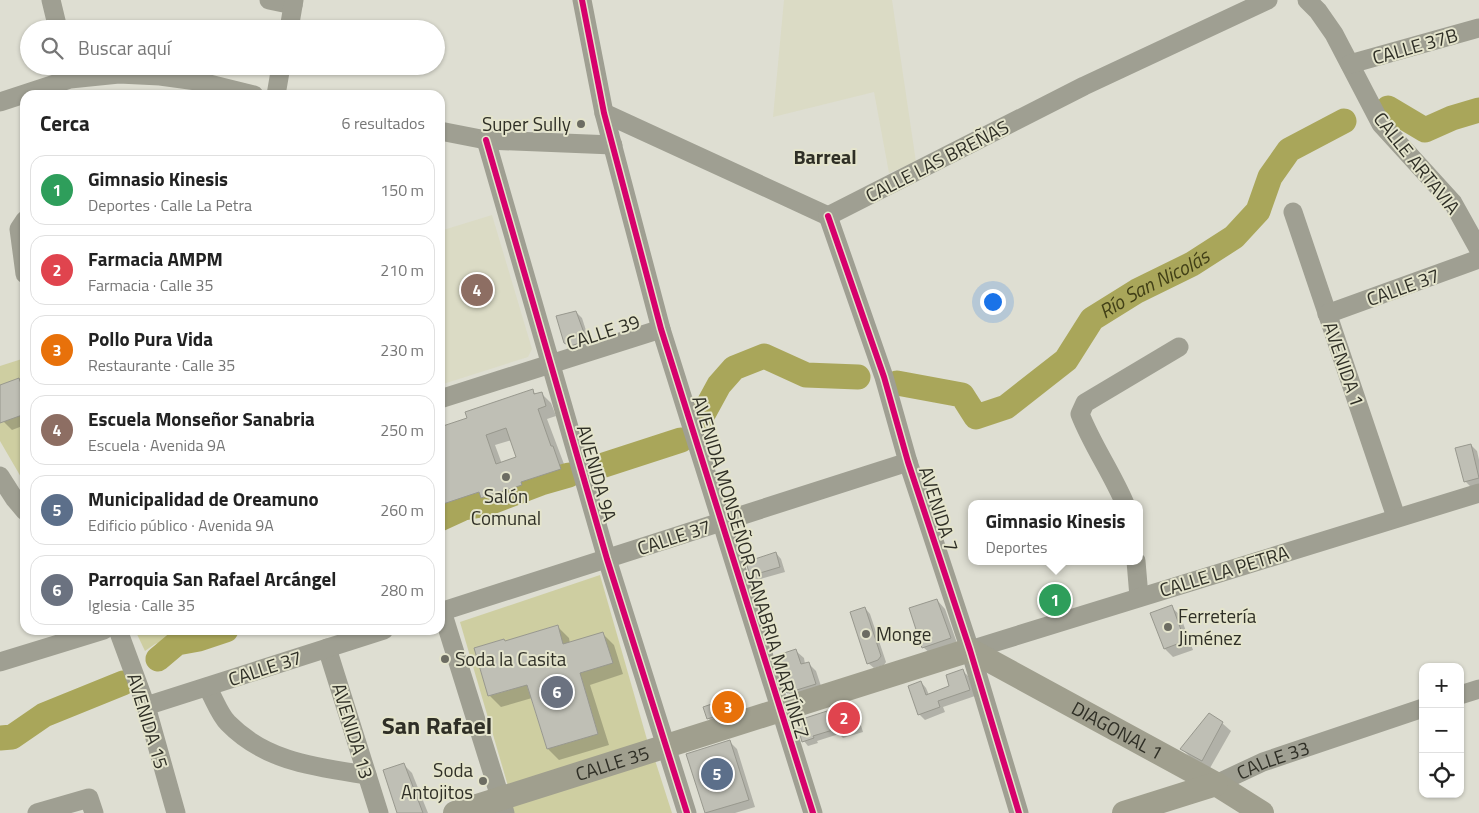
<!DOCTYPE html>
<html lang="es">
<head>
<meta charset="utf-8">
<style>
	body { margin:0; font-family:"Titillium Web",sans-serif; background:#f6f6f6; color:#222 }
	.controls { position:absolute; right:15px; bottom:15px; display:grid; overflow:hidden; border-radius:10px; box-shadow:0 1px 4px #0004 }
	.controls button { width:45px; height:45px; display:grid; place-items:center; padding:0; border:0; border-bottom:1px solid #e0e0e0; background:#fff; color:#222; font:25px sans-serif }
	.you { position:absolute; left:992px; top:301px; width:18px; height:18px; margin:-12px; border:4px solid #fff; border-radius:50%; background:#1a73e8; box-shadow:0 0 0 8px #1a73e833 }
	.badge { display:grid; place-items:center; width:32px; height:32px; border-radius:50%; background:#1a73e8; color:#fff; font-size:16px; font-weight:700 }
	.pin { position:absolute; translate:-50% -50%; border:2px solid #fff; box-shadow:0 1px 5px #0006 }
	.popup { position:absolute; left:968px; top:500px; width:175px; height:65px; box-sizing:border-box; display:grid; place-content:center; border-radius:10px; background:#fff; filter:drop-shadow(0 1px 4px #0005); font-size:16px; white-space:nowrap; color:#767676 }
	.popup b { font-size:19px; color:#222 }
	.popup::after { content:''; position:absolute; left:50%; top:100%; margin-left:-10px; border:10px solid transparent; border-top-color:#fff }
	.list { margin:0; padding:0; list-style:none }
	h2 { display:flex; justify-content:space-between; align-items:center; height:65px; margin:0; padding:0 20px; font-size:21px }
	h2 small { font-size:16px; font-weight:400; color:#767676 }
	.list li { display:grid; grid-template-columns:32px 1fr auto; gap:15px; align-items:center; box-sizing:border-box; height:70px; margin:0 10px 10px; padding:0 10px; border:1px solid #e0e0e0; border-radius:15px }
	.list b { display:block; font-size:19px; white-space:nowrap }
	.list p { margin:0; font-size:16px; white-space:nowrap; color:#767676 }
	.list em { font-size:16px; font-style:normal; color:#767676 }
	.icon { flex:none; width:28px; height:28px; fill:none; stroke:currentColor; stroke-width:2; stroke-linecap:round; stroke-linejoin:round }
	.map { position:relative; flex:none; width:1479px; height:813px; overflow:hidden }
	.search { position:absolute; background:#fff; box-shadow:0 1px 4px #0004; left:20px; top:20px; width:425px; height:55px; display:flex; align-items:center; gap:12px; box-sizing:border-box; padding:0 18px; border-radius:28px; color:#767676; font-size:19px }
	.panel { position:absolute; background:#fff; box-shadow:0 1px 4px #0004; left:20px; top:90px; width:425px; height:545px; border-radius:15px }
	.map>svg:first-child { display:block }
</style>
</head>
<body>
<div class="map">
<svg width="1479" height="813" viewBox="0 0 1479 813">
	<rect width="100%" height="100%" fill="#deded2"/>
	<path fill="#dbdbc5" d="M784,0H892L916,162L889,173L874,92L773,117Z
		M492,215L532,349L528,357L440,385V231Z"/>
	<path fill="#cecea1" fill-rule="evenodd" d="M25,358V484L0,441V366Z
		M600,575L648,743L508,786L460,622ZM557,625L563,644L612,663L580,673L598,734L547,749L518,658L520,687L489,696L474,648L504,639L509,656L516,638Z
		M135,630H192L155,644L145,651Z
		M654,757L672,813H514L511,804Z"/>
	<path fill="#0003" fill-rule="evenodd" d="M576,312L582,318L591,346L571,349L565,343Z
		M19,380L25,386V425L12,430L3,421L0,413V386Z
		M532,391L537,395L541,393L551,403L556,416L547,419L570,480L531,492L532,495L493,508L487,502L440,518V428L469,419ZM512,440L518,458L502,464L495,445Z
		M1471,445L1477,451L1479,460V485L1471,487L1465,481Z
		M776,553L781,559L785,572L757,580L751,575Z
		M937,600L945,609L958,646L932,655L923,647Z
		M1171,607L1180,615L1193,650L1173,657L1165,649Z
		M865,608L870,614L886,662L884,665L874,668L868,663Z
		M557,626L569,638L570,644L603,634L614,645L623,674L590,685L609,745L559,760L548,749L532,698L501,707L490,696L475,649L505,642Z
		M796,651L804,658L805,664L808,663L816,671L823,692L796,700L788,693L777,657Z
		M963,671L968,676L975,696L943,707L945,712L925,720L919,714L921,682L926,688L929,695L951,687Z
		M738,696L742,700L746,712L712,722L708,718Z
		M851,704L856,709L863,732L843,738L839,734L817,741L818,743L808,746L804,741Z
		M1222,723L1231,731L1210,768L1190,757L1182,749Z
		M730,742L737,749L755,807L735,813H706L687,755Z
		M404,765L412,773L428,813H399Z"/>
	<g fill="none" stroke-linecap="round" stroke-linejoin="round">
		<g stroke="#a9a65a" stroke-width="25">
			<path d="M1388,108L1425,130L1452,118L1479,110"/>
			<path id="s1" d="M897,383L962,395L976,417L1006,407L1066,360L1092,319L1137,291L1192,264L1234,237L1258,211L1270,177L1289,150L1344,121"/>
			<path d="M701,418L719,385L734,368L764,356L806,375L858,377"/>
			<path d="M604,465L681,440"/>
			<path d="M440,519L464,508L486,504L541,483L569,475"/>
			<path d="M158,659L177,643L199,639L226,630"/>
			<path d="M0,738L12,737L44,715L123,683"/>
		</g>
	</g>
	<path fill="#bfbfb5" stroke="#98988e" fill-rule="evenodd" d="M576,311L587,341L570,346L564,343L556,316Z
		M19,378L25,395V414L0,423V385Z
		M533,389L534,394L542,392L546,406L538,409L551,446H553L561,469L521,482L522,485L481,498L479,492L440,505V427L467,418L465,412ZM506,428L516,457L496,464L486,435Z
		M1471,444L1479,478L1464,482L1455,448Z
		M776,552L780,567L750,576L746,562Z
		M937,599L951,638L922,648L909,608Z
		M1172,605L1185,641L1164,649L1150,613Z
		M865,607L881,656L878,660L867,664L850,612Z
		M558,625L563,644L603,632L613,663L580,673L598,734L547,749L527,685L488,696L474,648L504,639L505,641Z
		M796,649L801,664L809,662L816,684L787,693L775,656Z
		M963,669L970,690L938,701L940,707L918,715L908,686L921,681L926,695L949,686L946,675Z
		M738,695L742,708L707,719L703,707Z
		M852,703L859,727L837,734L836,729L813,736L814,738L802,742L796,721Z
		M1209,713L1223,722L1202,761L1180,749Z
		M730,740L749,800L705,813L686,754Z
		M404,763L423,813H397L383,770Z"/>
	<g fill="none" stroke-linecap="round" stroke-linejoin="round">
		<g stroke="#9f9f92" stroke-width="19">
			<path d="M51,0L58,29"/>
			<path d="M269,0L293,5"/>
			<path d="M582,0L604,113L661,329L813,813"/>
			<path d="M1307,0L1318,11L1334,34L1381,124L1453,203L1479,250"/>
			<path d="M289,29L294,0"/>
			<path d="M1350,64L1479,28"/>
			<path d="M276,95L281,66"/>
			<path d="M0,102L70,79L119,74L160,76L197,81L254,95"/>
			<path d="M604,113L828,216"/>
			<path d="M440,131L486,140L613,145"/>
			<path d="M486,140L607,559L687,813"/>
			<path d="M1293,212L1396,517"/>
			<path d="M828,216L884,377L908,462L970,650L1019,813"/>
			<path d="M828,216L1084,86L1268,0"/>
			<path d="M25,220L19,229L25,274"/>
			<path d="M1327,314L1479,259"/>
			<path d="M440,399L661,329"/>
			<path d="M0,476L14,498L25,511"/>
			<path d="M1125,504C1112,473 1092,445 1080,414L1085,403L1179,347"/>
			<path d="M1136,561L1139,597"/>
			<path d="M442,611L505,813"/>
			<path d="M440,612L908,462"/>
			<path d="M118,630L146,706L176,813"/>
			<path d="M327,648L379,813"/>
			<path d="M970,650L1479,493"/>
			<path d="M0,662L104,630"/>
			<path d="M207,687C214,698 219,714 228,723C266,762 316,767 367,775"/>
			<path d="M1460,695L1479,689"/>
			<path d="M146,706L384,630"/>
			<path id="s2" d="M1216,784L1263,762L1423,708"/>
			<path d="M37,813L89,798L94,813"/>
		</g>
		<g stroke="#a09f8e" stroke-width="24">
			<path id="s3" d="M455,813L970,650L1216,784L1262,813"/>
			<path d="M1124,813L1216,784"/>
		</g>
		<g stroke="#e4e4cc" stroke-width="9">
			<path id="cycleway" d="M582,0L604,113L661,329L813,813
				M486,140L607,559L687,813
				M828,216L884,377L908,462L970,650L1019,813"/>
		</g>
		<use href="#cycleway" stroke="#d6006c" stroke-width="6"/>
	</g>
	<g fill="#6c6c62" stroke="#e4e4cc" stroke-width="2">
		<circle cx="581" cy="124" r="5"/>
		<circle cx="506" cy="477" r="5"/>
		<circle cx="1168" cy="627" r="5"/>
		<circle cx="866" cy="634" r="5"/>
		<circle cx="445" cy="659" r="5"/>
		<circle cx="483" cy="781" r="5"/>
	</g>
	<g text-anchor="middle" stroke-width="4" stroke-linejoin="round" paint-order="stroke">
		<g font-size="19" fill="#2f2f26" stroke="#e4e4cc">
			<text transform="translate(1415 46) rotate(-16)" y="7">CALLE 37B</text>
			<text transform="translate(937 161) rotate(-27)" y="7">CALLE LAS BREÑAS</text>
			<text transform="translate(1417 163) rotate(51)" y="7">CALLE ARTAVIA</text>
			<text transform="translate(1403 287) rotate(-20)" y="7">CALLE 37</text>
			<text transform="translate(603 332) rotate(-18)" y="7">CALLE 39</text>
			<text transform="translate(1344 364) rotate(71)" y="7">AVENIDA 1</text>
			<text transform="translate(597 473) rotate(74)" y="7">AVENIDA 9A</text>
			<text transform="translate(939 509) rotate(72)" y="7">AVENIDA 7</text>
			<text transform="translate(674 537) rotate(-18)" y="7">CALLE 37</text>
			<text transform="translate(751 567) rotate(73)" y="7">AVENIDA MONSEÑOR SANABRIA MARTÍNEZ</text>
			<text transform="translate(1224 571) rotate(-17)" y="7">CALLE LA PETRA</text>
			<text transform="translate(265 668) rotate(-18)" y="7">CALLE 37</text>
			<text transform="translate(148 721) rotate(73)" y="7">AVENIDA 15</text>
			<text dy="7" stroke="none"><textPath href="#s3" startOffset="708">DIAGONAL 1</textPath></text>
			<text transform="translate(353 731) rotate(73)" y="7">AVENIDA 13</text>
			<text dy="7" stroke="none"><textPath href="#s2" startOffset="62">CALLE 33</textPath></text>
			<text dy="7" stroke="none"><textPath href="#s3" startOffset="165">CALLE 35</textPath></text>
		</g>
		<g font-size="19" fill="#2f2f26" stroke="#e4e4cc" text-anchor="start">
			<text x="571" y="131" text-anchor="end">Super Sully</text>
			<text x="506" y="503" text-anchor="middle">Salón<tspan x="506" dy="22">Comunal</tspan></text>
			<text x="1178" y="623">Ferretería<tspan x="1178" dy="22">Jiménez</tspan></text>
			<text x="876" y="641">Monge</text>
			<text x="455" y="666">Soda la Casita</text>
			<text x="473" y="777" text-anchor="end">Soda<tspan x="473" dy="22">Antojitos</tspan></text>
		</g>
		<g font-size="20" font-weight="bold" fill="#2f2f26" stroke="#e4e4cc">
			<text x="825" y="164">Barreal</text>
		</g>
		<g font-size="20" font-style="italic" fill="#424017" stroke="#e4e4cc">
			<text dy="7" stroke="none"><textPath href="#s1" startOffset="320">Río San Nicolás</textPath></text>
		</g>
		<g font-size="24" font-weight="bold" fill="#2f2f26" stroke="#e4e4cc">
			<text x="437" y="734">San Rafael</text>
		</g>
	</g>
</svg>
<div class="controls">
<button>+</button>
<button>−</button>
<button><svg class="icon" aria-label="locate" viewBox="0 0 24 24"><circle cx="12" cy="12" r="6"/><path d="M12 2v4M12 18v4M2 12h4M18 12h4"/></svg></button>
</div>
<div class="you"></div>
<div class="pin badge" style="left:1055px;top:600px;background:#2e9e5b">1</div>
<div class="popup"><b>Gimnasio Kinesis</b>Deportes</div>
<div class="pin badge" style="left:844px;top:718px;background:#e0444e">2</div>
<div class="pin badge" style="left:728px;top:707px;background:#e8710a">3</div>
<div class="pin badge" style="left:477px;top:290px;background:#8d6e63">4</div>
<div class="pin badge" style="left:717px;top:774px;background:#5c6f8a">5</div>
<div class="pin badge" style="left:557px;top:692px;background:#6b7280">6</div>
<div class="search"><svg class="icon" aria-label="search" viewBox="0 0 24 24"><circle cx="10" cy="10" r="6"/><path d="M15 15l6 6"/></svg>Buscar aquí</div>
<section class="panel">
<h2>Cerca<small>6 resultados</small></h2>
<ul class="list">
<li><span class="badge" style="background:#2e9e5b">1</span><div><b>Gimnasio Kinesis</b><p>Deportes · Calle La Petra</p></div><em>150 m</em></li>
<li><span class="badge" style="background:#e0444e">2</span><div><b>Farmacia AMPM</b><p>Farmacia · Calle 35</p></div><em>210 m</em></li>
<li><span class="badge" style="background:#e8710a">3</span><div><b>Pollo Pura Vida</b><p>Restaurante · Calle 35</p></div><em>230 m</em></li>
<li><span class="badge" style="background:#8d6e63">4</span><div><b>Escuela Monseñor Sanabria</b><p>Escuela · Avenida 9A</p></div><em>250 m</em></li>
<li><span class="badge" style="background:#5c6f8a">5</span><div><b>Municipalidad de Oreamuno</b><p>Edificio público · Avenida 9A</p></div><em>260 m</em></li>
<li><span class="badge" style="background:#6b7280">6</span><div><b>Parroquia San Rafael Arcángel</b><p>Iglesia · Calle 35</p></div><em>280 m</em></li>
</ul>
</section>
</div>
</body>
</html>
